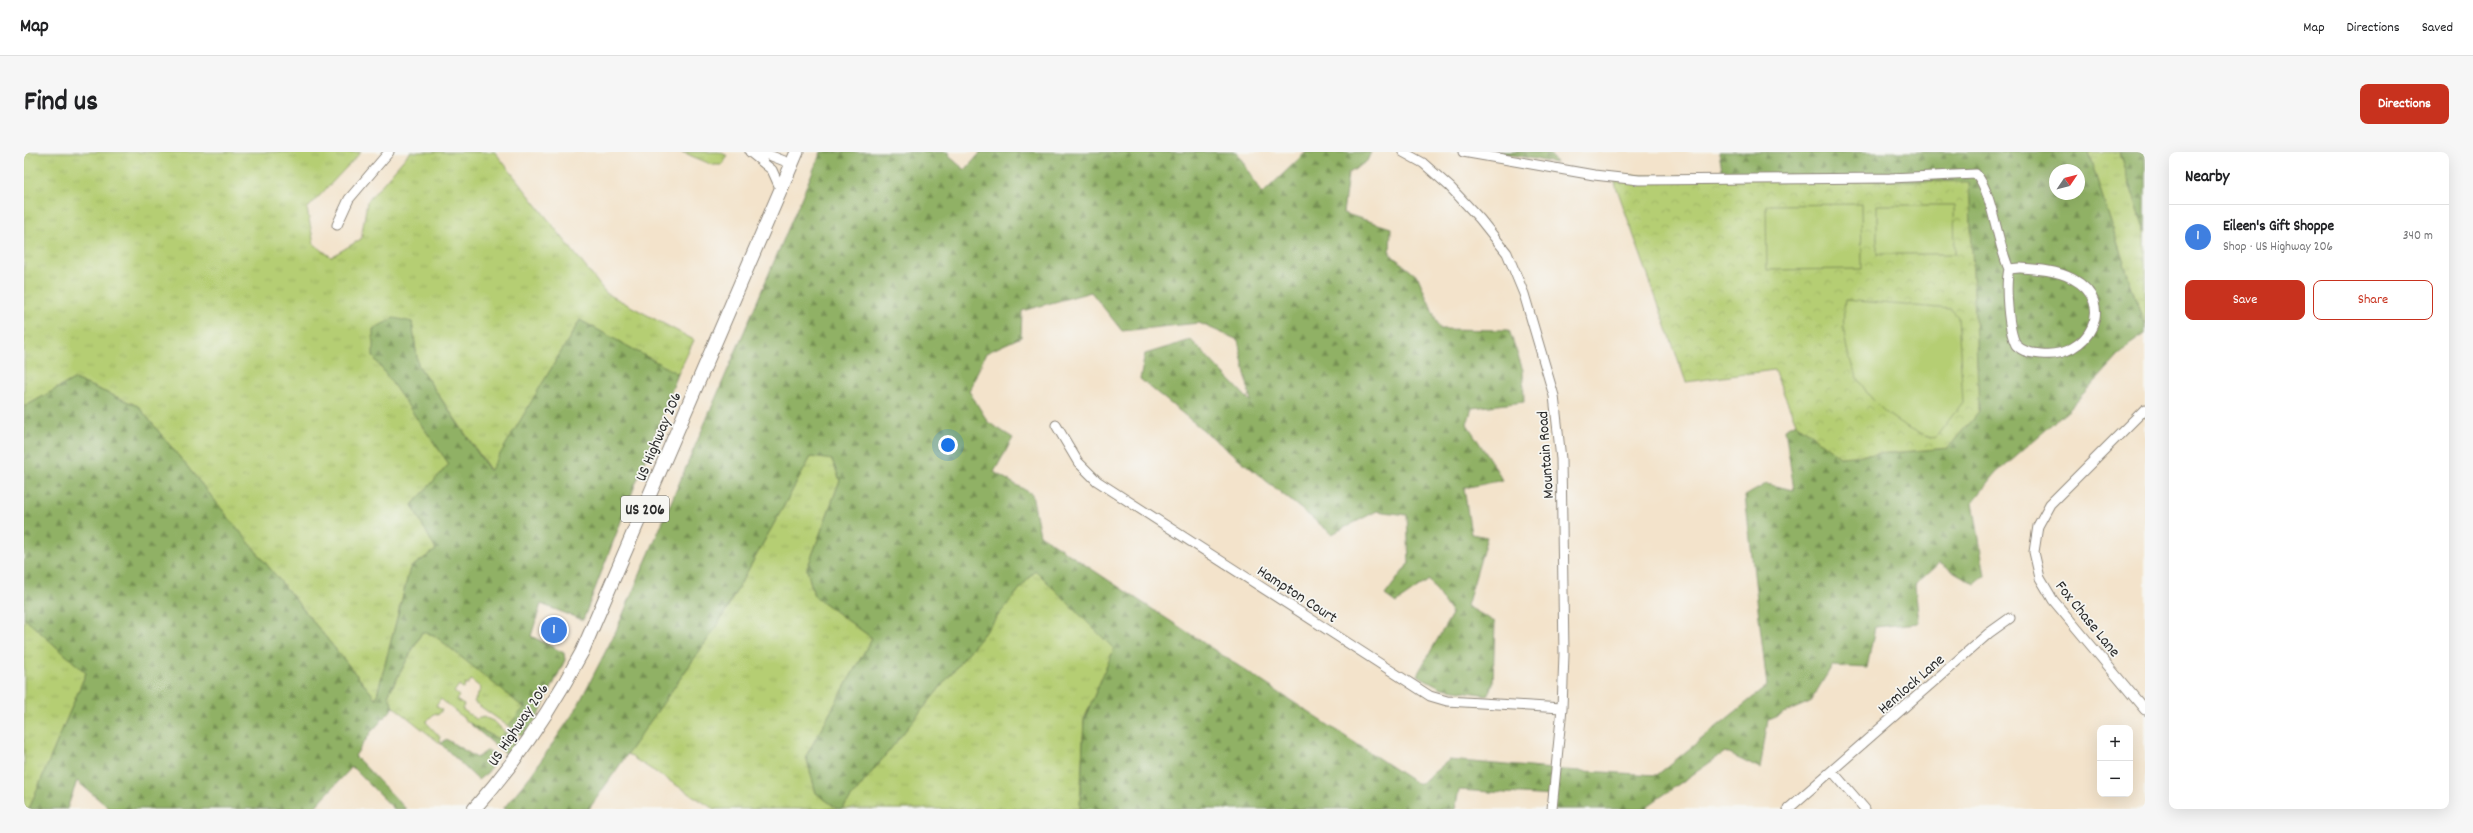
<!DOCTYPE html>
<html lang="en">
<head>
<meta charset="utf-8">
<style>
	body { margin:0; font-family:Dekko,sans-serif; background:#f6f6f6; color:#202124 }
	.controls { position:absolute; right:12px; bottom:12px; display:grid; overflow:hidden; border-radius:8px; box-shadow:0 4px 16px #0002 }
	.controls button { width:36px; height:36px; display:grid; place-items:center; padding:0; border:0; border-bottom:1px solid #e0e0e0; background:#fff; color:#202124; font:20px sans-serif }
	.compass { position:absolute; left:2025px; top:12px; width:36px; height:36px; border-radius:50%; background:#fff; box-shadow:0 4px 16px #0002; rotate:55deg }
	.you { position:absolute; left:924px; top:293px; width:14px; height:14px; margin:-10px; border:3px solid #fff; border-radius:50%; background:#1a73e8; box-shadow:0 0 0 6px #1a73e833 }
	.badge { display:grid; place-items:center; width:26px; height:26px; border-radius:50%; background:#c8321e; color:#fff; font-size:13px; font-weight:700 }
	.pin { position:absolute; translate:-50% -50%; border:2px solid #fff; box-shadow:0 1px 4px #0006 }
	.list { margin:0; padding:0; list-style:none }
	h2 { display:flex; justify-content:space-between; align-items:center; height:52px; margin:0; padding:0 16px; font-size:17px }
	h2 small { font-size:13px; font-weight:400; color:#757577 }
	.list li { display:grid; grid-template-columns:26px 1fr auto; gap:12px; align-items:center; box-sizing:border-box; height:64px; padding:0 16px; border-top:1px solid #e0e0e0 }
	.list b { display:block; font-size:15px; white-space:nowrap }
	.list p { margin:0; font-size:13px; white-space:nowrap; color:#757577 }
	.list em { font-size:13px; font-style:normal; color:#757577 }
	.actions { display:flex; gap:8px; padding:12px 16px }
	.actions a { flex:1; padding:9px 0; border:1px solid #c8321e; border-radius:8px; text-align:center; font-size:14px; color:#c8321e }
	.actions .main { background:#c8321e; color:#fff }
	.map { position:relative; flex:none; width:2121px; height:657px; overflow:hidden; border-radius:8px }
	header { display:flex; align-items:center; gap:24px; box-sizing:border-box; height:56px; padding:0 20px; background:#fff; border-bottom:1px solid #e0e0e0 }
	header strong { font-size:19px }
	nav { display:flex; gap:22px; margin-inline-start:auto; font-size:14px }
	.intro { display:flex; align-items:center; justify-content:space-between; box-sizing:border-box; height:96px; padding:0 24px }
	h1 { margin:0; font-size:28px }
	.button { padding:10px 18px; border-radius:8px; background:#c8321e; color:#fff; font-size:14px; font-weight:700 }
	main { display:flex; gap:24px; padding:0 24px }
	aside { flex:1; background:#fff; border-radius:8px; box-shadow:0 4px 16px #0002 }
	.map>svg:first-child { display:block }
</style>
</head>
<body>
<header>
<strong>Map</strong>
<nav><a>Map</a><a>Directions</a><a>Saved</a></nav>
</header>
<div class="intro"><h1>Find us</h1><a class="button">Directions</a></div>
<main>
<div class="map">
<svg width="2121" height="657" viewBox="0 0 2121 657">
	<defs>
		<pattern id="grass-tufts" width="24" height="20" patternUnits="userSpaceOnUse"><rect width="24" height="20" fill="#b5ce73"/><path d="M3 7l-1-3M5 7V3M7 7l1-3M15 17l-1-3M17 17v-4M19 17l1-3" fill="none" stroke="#9cb164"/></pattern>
		<pattern id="forest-firs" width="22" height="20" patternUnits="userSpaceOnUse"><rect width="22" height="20" fill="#90b165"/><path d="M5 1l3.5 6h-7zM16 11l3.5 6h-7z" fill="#769053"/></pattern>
		<pattern id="park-crowns" width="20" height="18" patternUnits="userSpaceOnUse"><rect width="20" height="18" fill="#b5ce73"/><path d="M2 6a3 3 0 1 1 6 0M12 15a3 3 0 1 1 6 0" fill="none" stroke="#9cb164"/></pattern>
	</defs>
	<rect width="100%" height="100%" fill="#f6f6f2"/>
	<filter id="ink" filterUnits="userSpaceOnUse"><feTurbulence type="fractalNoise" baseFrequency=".025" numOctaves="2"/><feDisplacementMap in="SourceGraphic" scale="8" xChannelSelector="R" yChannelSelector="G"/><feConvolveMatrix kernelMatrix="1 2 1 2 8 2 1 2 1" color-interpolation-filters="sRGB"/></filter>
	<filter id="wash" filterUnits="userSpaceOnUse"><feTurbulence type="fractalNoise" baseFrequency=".012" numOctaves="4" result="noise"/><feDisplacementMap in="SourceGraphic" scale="16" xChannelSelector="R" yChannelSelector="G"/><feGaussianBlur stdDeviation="0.9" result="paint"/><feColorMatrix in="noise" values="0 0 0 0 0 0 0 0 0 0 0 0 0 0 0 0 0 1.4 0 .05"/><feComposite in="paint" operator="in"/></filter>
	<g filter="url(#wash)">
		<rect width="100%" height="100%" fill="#f3e3cb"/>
		<path fill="url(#grass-tufts)" stroke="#707c4f" d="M0,0H337L283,57L290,92L307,105L337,87L343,50L386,0H471L582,141L670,188L654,222L556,168L467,319L394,213L388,170L349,204L425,312L388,353L412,398L386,416L352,547L114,254L50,227L0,255Z
			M658,0H695L704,4L698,13H689Z
			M2064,0H2095L2121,79V176Z
			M787,305L808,307L816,328L783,417L790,444L848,486L782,604L792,641L814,657H690L603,602L693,474Z
			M1011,418L1090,497L1060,568L1056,657H818Z
			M0,466L62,521L5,657H0Z
			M398,480L410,483L501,556L484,574L450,550L457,536L447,528L443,533L441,532L440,537L435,533L430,540L435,544L432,548L440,553L438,557L452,567L460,565L471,570L481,580L474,587L445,571L417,547L412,554L418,558L414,563L411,561L402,570L416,585L417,592L370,555L364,543Z"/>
		<path fill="url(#forest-firs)" stroke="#5e6e48" fill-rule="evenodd" d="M797,0H925L926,5L941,18L957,0H1213L1238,42L1282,0H1347L1343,9L1324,22L1319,61L1367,76L1366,102L1394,125L1416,177L1485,178L1499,218L1500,250L1448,256L1443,272L1479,328L1440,336L1447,382L1463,385L1443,454L1471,470L1469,532L1463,543L1418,536L1393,523L1428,462L1405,428L1372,451L1361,443L1385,411L1383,363L1353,359L1308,382L1116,227L1121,202L1167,188L1227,250L1214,188L1175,171L1098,179L1067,140L998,159L997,185L962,201L945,239L964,270L989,286L970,320L1008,342L1016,383L1395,633L1425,608L1540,618L1633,623L1743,534L1721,344L1742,332L1770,338L1761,277L1772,271L1816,305L1924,296L1955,259L1945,31L1699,25L1695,0H2064L2121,176V182L2105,193L2046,257L1972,321L1949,350L1961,424L1951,432L1915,411L1891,433L1895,471L1851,475L1843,516L1808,514L1786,550L1744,568L1736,617L1701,600L1622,655L1623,657H1527L1528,644L1435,638L1431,657H1056L1060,568L1090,497L1011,418L818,657H814L792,641L782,604L848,486L790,444L783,417L816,328L808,308L787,305L693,474L565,657H479L507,623L551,559L591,481ZM2031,18H2055V42H2031Z
			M1472,0H1525L1532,11Z
			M2095,0H2121V79Z
			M370,166L388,170L394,213L466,319L556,168L654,222L559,468L517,452L507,484L540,501L541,508L513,566L499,585L484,574L500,556L410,483L398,480L364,543L370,555L347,580L331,604L382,657H370L328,615L289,657H86L53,629L43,657H5L62,521L0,466V255L50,227L114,254L352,547L386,416L412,398L388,353L425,312L349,204V177Z
			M445,571L474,587L481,580L494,591L483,603Z
			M422,587L453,606L464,598L473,605L464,620L454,628L417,592Z"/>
		<path fill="url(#park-crowns)" stroke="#707c4f" d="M1588,23L1945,30L1955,259L1924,296L1816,305L1772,271L1750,218L1662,230Z"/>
		<path fill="#b5ce73" stroke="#707c4f" d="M1837,52L1838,117L1743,118L1742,53Z
			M1853,53H1930L1931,102H1853Z
			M1821,148L1927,157L1934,165L1939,250L1911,286C1848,268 1812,213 1821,148Z"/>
	</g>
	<g filter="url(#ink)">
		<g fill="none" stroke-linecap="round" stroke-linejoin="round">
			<g stroke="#8f877b" stroke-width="11">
				<path id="minor" d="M726,0L748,18L757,38
					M1379,0L1399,11L1426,35L1456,67L1483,101L1500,142L1530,244L1537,307L1540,502L1538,556L1528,657
					M1439,0L1570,23L1615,28L1866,26L1952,22C1968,39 1973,91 1985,117
					M732,2L745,3L768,12
					M313,73L325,47L365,0
					M1995,116C2012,117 2033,118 2049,127C2094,151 2065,207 2017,202C2007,201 1999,200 1992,193C1984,177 1981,134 1985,117Z
					M2121,257L2026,352L2014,374L2010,400L2016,426L2029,448L2121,558
					M1032,273L1054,310L1073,329L1406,544L1423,549L1538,556
					M1808,619L1841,657
					M1764,657L1965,481L1986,466"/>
			</g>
			<g stroke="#8f877b" stroke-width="15">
				<path id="highway" d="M450,657C493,609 528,556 558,500L773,0"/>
			</g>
			<use href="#minor" stroke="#fff" stroke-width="9"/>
			<use href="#highway" stroke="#fff" stroke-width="13"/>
		</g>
	</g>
	<g text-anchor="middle" stroke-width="3.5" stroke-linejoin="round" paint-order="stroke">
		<rect fill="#f6f6f2" stroke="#686867" stroke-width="1" x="597" y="344" width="48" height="26" rx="3"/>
		<g font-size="15" font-weight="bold" fill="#2b2b2b">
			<text x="621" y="362">US 206</text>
		</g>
		<g font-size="16" fill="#2b2b2b" stroke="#f6f6f2">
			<text transform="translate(633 284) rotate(-67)" y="6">US Highway 206</text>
			<text transform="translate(1520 303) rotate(-94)" y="6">Mountain Road</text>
			<text transform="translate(1274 441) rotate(33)" y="6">Hampton Court</text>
			<text transform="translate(2065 466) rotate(51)" y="6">Fox Chase Lane</text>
			<text transform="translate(1886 531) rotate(-41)" y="6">Hemlock Lane</text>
			<text transform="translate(493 572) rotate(-56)" y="6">US Highway 206</text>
		</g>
	</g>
</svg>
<div class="controls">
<button>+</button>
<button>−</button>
</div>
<svg class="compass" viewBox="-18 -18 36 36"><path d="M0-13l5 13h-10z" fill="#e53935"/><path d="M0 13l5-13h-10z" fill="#757577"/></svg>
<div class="you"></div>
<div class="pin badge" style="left:530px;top:478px;background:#3f7fe0">1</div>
</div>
<aside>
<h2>Nearby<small></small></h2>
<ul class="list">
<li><span class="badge" style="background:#3f7fe0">1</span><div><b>Eileen's Gift Shoppe</b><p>Shop · US Highway 206</p></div><em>340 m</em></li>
</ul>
<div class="actions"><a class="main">Save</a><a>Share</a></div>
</aside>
</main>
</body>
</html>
